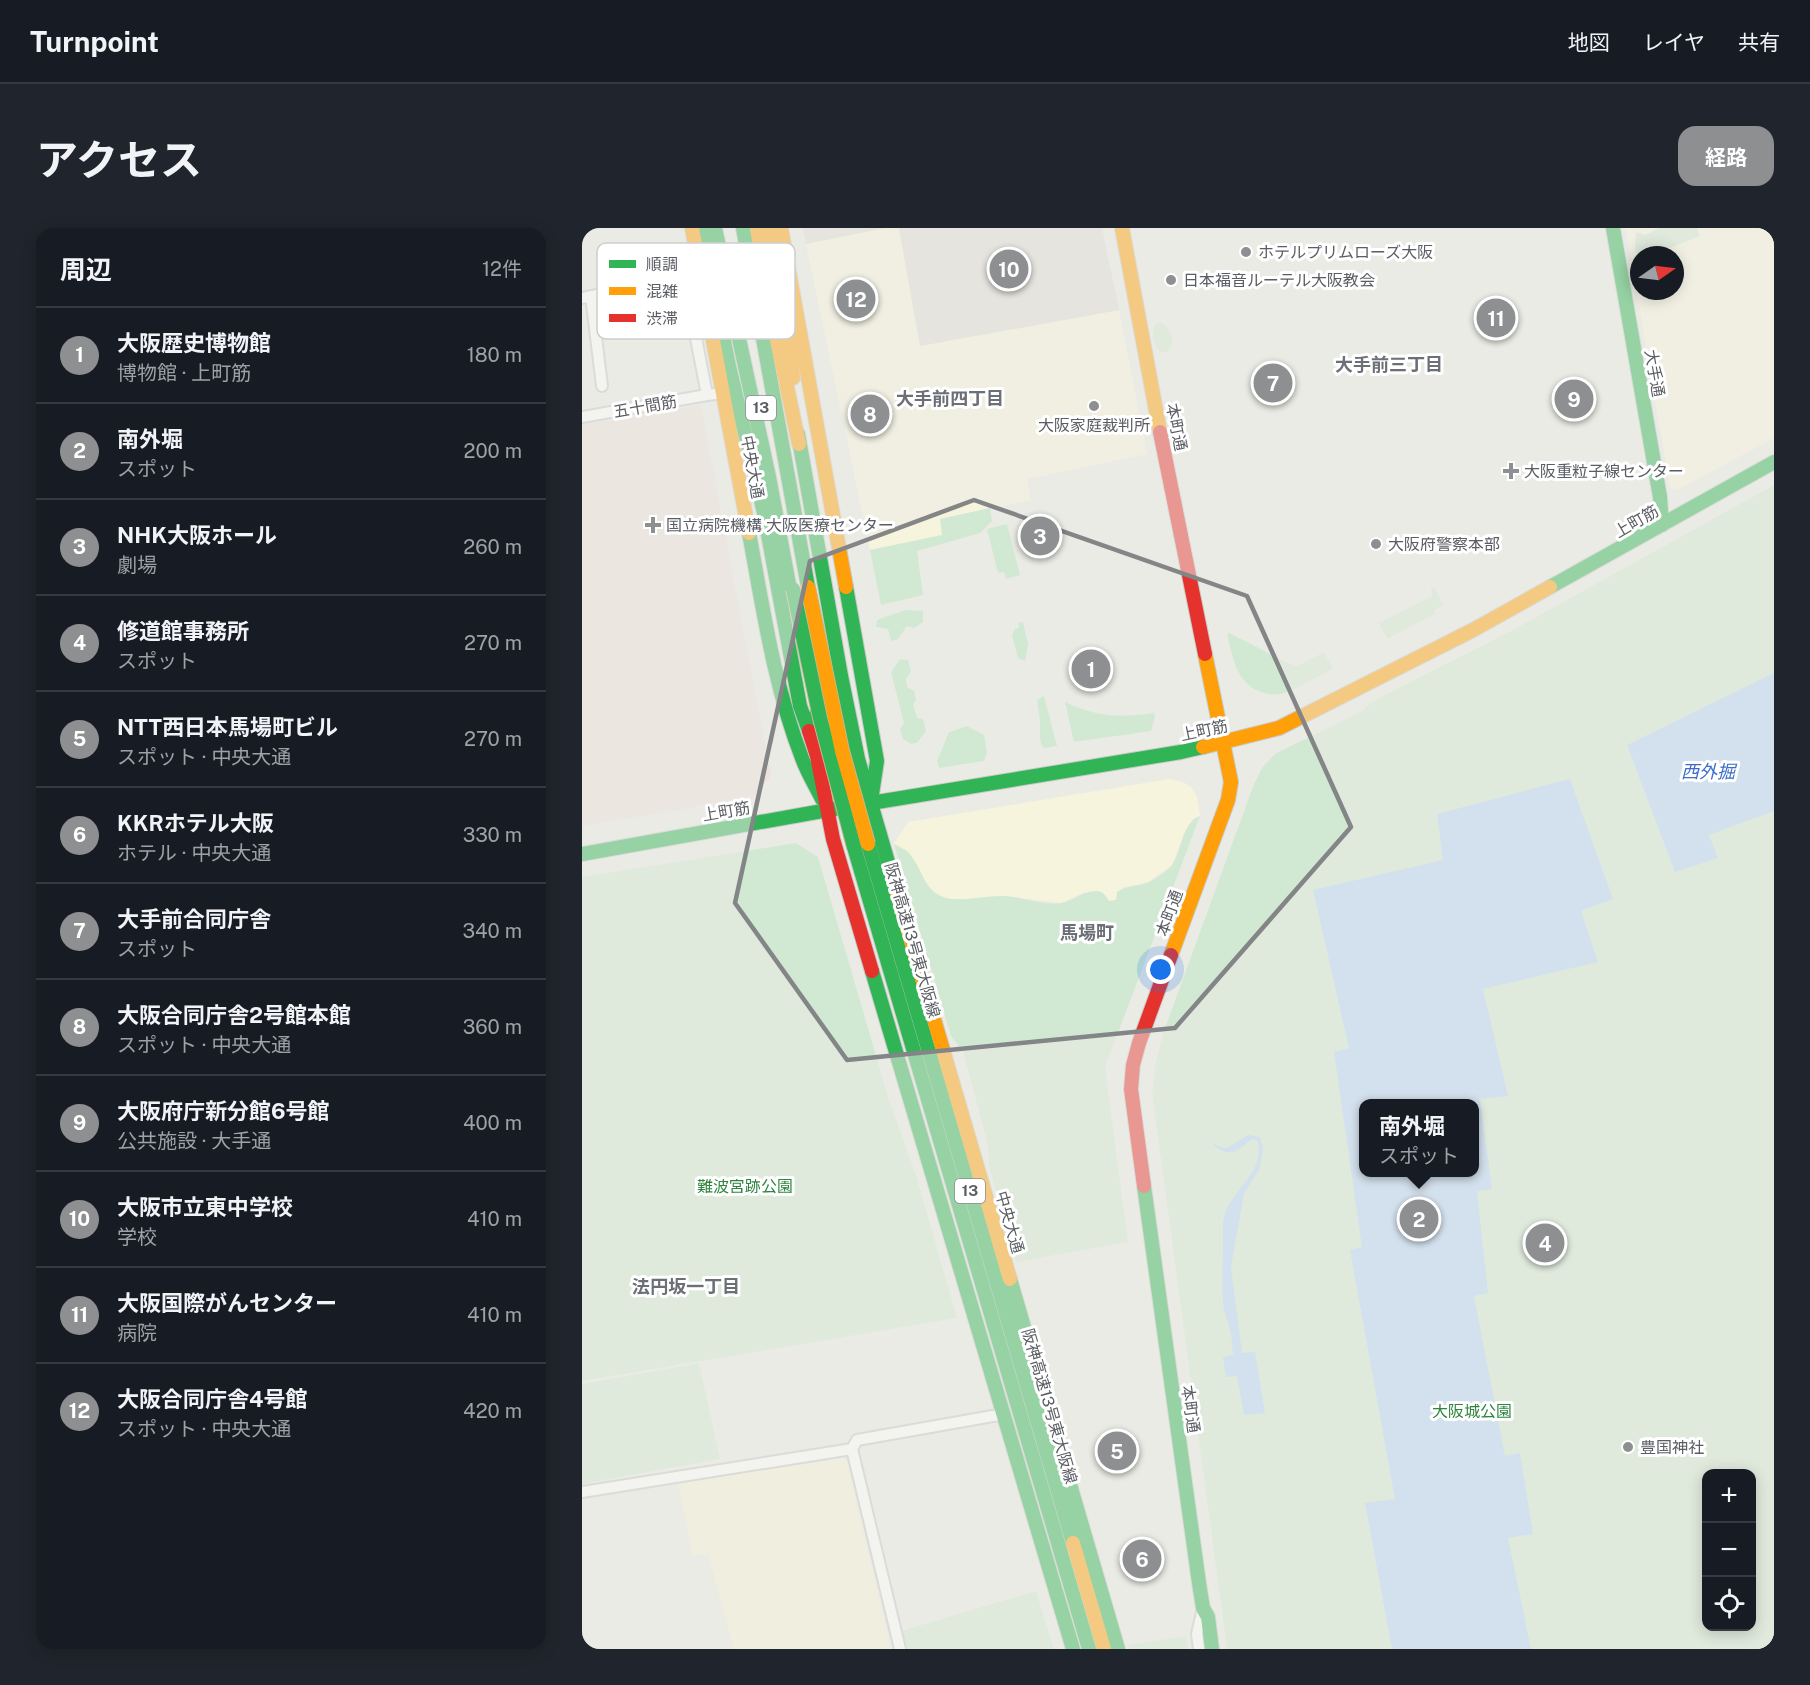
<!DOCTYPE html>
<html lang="ja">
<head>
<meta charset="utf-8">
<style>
	body { margin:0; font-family:"Public Sans","Noto Sans JP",sans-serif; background:#20242c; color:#f1f3f6 }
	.controls { position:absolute; right:18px; bottom:18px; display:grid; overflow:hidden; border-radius:12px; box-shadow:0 3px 15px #0003 }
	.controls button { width:54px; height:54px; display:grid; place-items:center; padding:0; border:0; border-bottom:2px solid #363941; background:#171b24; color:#f1f3f6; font:30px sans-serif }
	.compass { position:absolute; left:1048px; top:18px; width:54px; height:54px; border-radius:50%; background:#171b24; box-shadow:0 3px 15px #0003; rotate:76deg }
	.you { position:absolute; left:579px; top:742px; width:21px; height:21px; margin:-15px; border:4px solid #fff; border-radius:50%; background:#1a73e8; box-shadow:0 0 0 9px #1a73e833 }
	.badge { display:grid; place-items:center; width:39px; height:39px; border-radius:50%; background:#8d8f90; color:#fff; font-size:20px; font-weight:700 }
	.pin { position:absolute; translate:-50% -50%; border:3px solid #fff; box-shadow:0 2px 6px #0006 }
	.popup { position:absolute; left:777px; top:871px; width:120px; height:78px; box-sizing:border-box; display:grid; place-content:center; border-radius:12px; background:#171b24; filter:drop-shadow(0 2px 4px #0005); font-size:20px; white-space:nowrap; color:#9ea1a6 }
	.popup b { font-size:22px; color:#f1f3f6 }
	.popup::after { content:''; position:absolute; left:50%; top:100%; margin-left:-12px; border:12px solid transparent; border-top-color:#171b24 }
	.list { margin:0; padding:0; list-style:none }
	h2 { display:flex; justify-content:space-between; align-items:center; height:78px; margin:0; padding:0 24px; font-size:26px }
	h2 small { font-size:20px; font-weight:400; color:#9ea1a6 }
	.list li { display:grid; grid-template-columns:39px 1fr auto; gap:18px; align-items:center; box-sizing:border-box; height:96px; padding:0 24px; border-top:2px solid #363941 }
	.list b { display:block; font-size:22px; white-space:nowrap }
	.list p { margin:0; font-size:20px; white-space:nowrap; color:#9ea1a6 }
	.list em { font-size:20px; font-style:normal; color:#9ea1a6 }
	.icon { flex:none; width:33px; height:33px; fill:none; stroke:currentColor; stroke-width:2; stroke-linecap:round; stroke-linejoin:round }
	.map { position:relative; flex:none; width:1192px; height:1421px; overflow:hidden; border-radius:18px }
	header { display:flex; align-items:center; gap:36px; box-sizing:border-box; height:84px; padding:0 30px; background:#171b24; border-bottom:2px solid #363941 }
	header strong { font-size:28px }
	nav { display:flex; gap:33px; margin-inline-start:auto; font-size:21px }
	.intro { display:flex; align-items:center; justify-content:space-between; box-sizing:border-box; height:144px; padding:0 36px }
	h1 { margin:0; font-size:42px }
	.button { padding:15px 27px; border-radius:18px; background:#8d8f90; color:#fff; font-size:21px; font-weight:700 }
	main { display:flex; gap:36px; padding:0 36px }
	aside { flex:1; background:#171b24; border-radius:18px; box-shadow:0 3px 15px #0003 }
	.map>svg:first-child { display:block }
</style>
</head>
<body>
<header>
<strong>Turnpoint</strong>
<nav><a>地図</a><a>レイヤ</a><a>共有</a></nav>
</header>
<div class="intro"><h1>アクセス</h1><a class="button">経路</a></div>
<main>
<aside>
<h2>周辺<small>12件</small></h2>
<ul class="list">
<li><span class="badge">1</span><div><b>大阪歴史博物館</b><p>博物館 · 上町筋</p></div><em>180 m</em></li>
<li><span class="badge">2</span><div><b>南外堀</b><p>スポット</p></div><em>200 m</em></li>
<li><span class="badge">3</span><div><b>NHK大阪ホール</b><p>劇場</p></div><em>260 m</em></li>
<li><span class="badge">4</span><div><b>修道館事務所</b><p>スポット</p></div><em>270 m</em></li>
<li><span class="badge">5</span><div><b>NTT西日本馬場町ビル</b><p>スポット · 中央大通</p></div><em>270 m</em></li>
<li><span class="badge">6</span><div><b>KKRホテル大阪</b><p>ホテル · 中央大通</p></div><em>330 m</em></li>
<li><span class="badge">7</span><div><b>大手前合同庁舎</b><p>スポット</p></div><em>340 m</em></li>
<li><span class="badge">8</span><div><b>大阪合同庁舎2号館本館</b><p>スポット · 中央大通</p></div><em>360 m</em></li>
<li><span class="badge">9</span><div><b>大阪府庁新分館6号館</b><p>公共施設 · 大手通</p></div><em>400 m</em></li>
<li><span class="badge">10</span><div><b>大阪市立東中学校</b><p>学校</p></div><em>410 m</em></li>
<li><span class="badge">11</span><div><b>大阪国際がんセンター</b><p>病院</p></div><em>410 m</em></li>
<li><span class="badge">12</span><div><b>大阪合同庁舎4号館</b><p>スポット · 中央大通</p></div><em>420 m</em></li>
</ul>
</aside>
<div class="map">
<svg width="1192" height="1421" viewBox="0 0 1192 1421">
	<rect width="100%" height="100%" fill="#ebebe5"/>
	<path fill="#f6f4dd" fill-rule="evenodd" d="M303,0H317L338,118L537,82L565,226L445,251L449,272L358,291L361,307L288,322L224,16Z
		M1044,0H1192V210L1095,262L1088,260ZM1057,27H1093V63H1057Z
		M587,551L601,554L610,560L615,569L618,588L611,591L601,609L590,637L566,654L540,660L534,672L527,673L503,664L479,675L422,668L371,672L357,667L349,661L339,649L332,632L325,623L312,616L326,594Z"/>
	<path fill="#dddcd4" d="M221,0H303L224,16Z
		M317,0H520L537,82L338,118Z"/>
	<path fill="#eee1db" d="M119,177L189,547L173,569L0,598V197Z"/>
	<path fill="#d1e9d2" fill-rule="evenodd" d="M1077,0H1115L1118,8L1070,27H1057V31L1053,20L1054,4L1063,7Z
		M575,95H580C590,101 594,114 586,124H579C572,118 567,103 575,95Z
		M1192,257V1421H645L570,865L574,833L582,803L672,556L680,540L693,526L782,482L789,474L929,403ZM782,876H892V944H782ZM1124,1246H1170V1398H1124Z
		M408,280L410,293L398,305L335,323L341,367L299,377L288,322L360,307L358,291Z
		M425,296L438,347L424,351L422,344L416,345L405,301Z
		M852,359L862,377L852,382L853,386L805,411L797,395L850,368L849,361Z
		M323,382L341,383V394L332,400L325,398L316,411L309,413L306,401L294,399L295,392Z
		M441,394L446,416L443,433L436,430L430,407L433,401L437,400L436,395Z
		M647,405L714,439L742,424L751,441C736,448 721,458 705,464C698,467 690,467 682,465C654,457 651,430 645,406Z
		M318,431L326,432L329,444L324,451L325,459L332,463L334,472L331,476L335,490L341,491L344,503L335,515L329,516L321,511L318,501L322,495L309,444Z
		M462,468L475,518L463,520L460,518L458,511V493L455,472Z
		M483,474C515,489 538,490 572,485L573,489L569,503L492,514Z
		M385,498L402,507L405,524L402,533L357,540L355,533L367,504Z
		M618,588L523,839L546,1014L434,1034L407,938L406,917L381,824L369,808L312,616C317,619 323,621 327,625C343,643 342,671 373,671C389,672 404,668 420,668C437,668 463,678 479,675C492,673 501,663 514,663C521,663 524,668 527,673L534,672L535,664C545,657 556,659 567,654C573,651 586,643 590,637C601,622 598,597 618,588Z
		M214,615L236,629L307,872L334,947L375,1090L0,1153V649Z
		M117,1135L138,1231L0,1256V1156Z
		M454,1363L472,1421H324L319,1403Z
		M604,1408L606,1421H547L546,1417Z"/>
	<path fill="#f4f2d8" d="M258,1228L265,1234L309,1421H152L126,1326L111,1328L96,1254Z"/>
	<path fill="#b7d3f7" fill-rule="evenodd" d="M1192,445V583L1127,607L1136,630L1093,644L1045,517Z
		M988,551L1031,671L999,683L1016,734L901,761L926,868L898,871L910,961L895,963L906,1065L892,1068L923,1228L938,1225L951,1306L926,1310L949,1421H810L783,1275L813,1271L768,1022L780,1019L752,824L767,820L731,662L861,632L855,586ZM782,876H892V944H782Z
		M666,907L678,909L681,919L680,927L677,942L662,966L649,1039L660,1125L673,1124L683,1185L662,1187L655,1148L644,1149L641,1129L651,1127C650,1117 650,1104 646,1095C645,1090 643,1087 642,1082C639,1058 641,1036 641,1012C641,1003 640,994 643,985C652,960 685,942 675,912L670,911C655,923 650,930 632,918V915L637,919L645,920Z"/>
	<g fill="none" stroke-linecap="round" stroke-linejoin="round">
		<g stroke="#c7c9c7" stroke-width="14">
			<path id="street" d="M9,68L20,158
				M0,70L96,51L103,53L125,167L141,165
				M0,189L125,167
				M0,1264L270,1221
				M318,1421L270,1221L275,1212L422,1186
				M617,1421L615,1406L621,1380"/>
		</g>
		<g stroke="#c8c9c8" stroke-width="16">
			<path id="fast" d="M119,0L147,138L182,285L218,478L227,503
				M133,0L187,249L211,378
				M161,0L226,359
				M1031,0L1078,269L1080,297
				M216,206L259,448L276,531L315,665
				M167,305C181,380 192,458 220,530C225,544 233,557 240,571
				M264,359L295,533L289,573
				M968,359L1192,234
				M232,489L235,528
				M286,616L491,1315
				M272,619L507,1421
				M0,626L246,582L599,524L621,519
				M290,743L491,1421
				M562,958L617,1355L621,1380L626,1389L630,1421
				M428,1051L536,1421"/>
		</g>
		<g stroke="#c8c9c8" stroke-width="16">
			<path id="slow" d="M110,0L167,305
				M175,0L195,112L217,216
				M187,0L207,111L211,150
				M199,0L264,359
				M540,0L578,204
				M621,519L697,500L891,402L968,359
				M315,665L428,1051
				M589,727L646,572L649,554L623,426
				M491,1315L522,1421"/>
		</g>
		<g stroke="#c8c9c8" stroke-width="16">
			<path id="jam" d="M578,204L623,426
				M227,503L235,528L251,611L290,743
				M562,958L549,861L551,837L557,815L589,727"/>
		</g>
		<use href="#street" stroke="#fcfcfb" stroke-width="10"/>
		<use href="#fast" stroke="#30b455" stroke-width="14"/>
		<use href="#slow" stroke="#ff9f0a" stroke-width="14"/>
		<use href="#jam" stroke="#e5322d" stroke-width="14"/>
		<g stroke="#c3bb92" stroke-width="16" stroke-linecap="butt">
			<path id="fast-bridge" d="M211,361L238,490L272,619"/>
		</g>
		<g stroke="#c3bb92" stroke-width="16" stroke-linecap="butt">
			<path id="slow-bridge" d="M226,359L260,523L286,616"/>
		</g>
		<use href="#fast-bridge" stroke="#30b455" stroke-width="14"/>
		<use href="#slow-bridge" stroke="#ff9f0a" stroke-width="14"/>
	</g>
	<path d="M0 0H1192V1421H0ZM392,272L665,368L769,599L593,800L265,832L153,675L228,333Z" fill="#ebebe5" fill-opacity=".55" fill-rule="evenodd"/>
	<path fill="none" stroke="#838587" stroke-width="4.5" stroke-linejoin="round" d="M392,272L665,368L769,599L593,800L265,832L153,675L228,333Z"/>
	<g fill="#8d8f90" stroke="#fff" stroke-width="2">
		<circle cx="664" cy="24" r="6"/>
		<circle cx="589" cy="52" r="6"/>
		<circle cx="512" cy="178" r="6"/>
		<path d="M926 234h6v6h6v6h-6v6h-6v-6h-6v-6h6z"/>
		<path d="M68 288h6v6h6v6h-6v6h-6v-6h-6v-6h6z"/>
		<circle cx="794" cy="316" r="6"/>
		<circle cx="1046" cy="1219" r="6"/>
	</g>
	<g text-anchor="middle" stroke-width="6" stroke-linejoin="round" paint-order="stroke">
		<g fill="#fff" stroke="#8c8e92" stroke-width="1.5">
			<rect x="164" y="168" width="30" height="24" rx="4.5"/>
			<rect x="373" y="951" width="30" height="24" rx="4.5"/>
		</g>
		<g font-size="15" font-weight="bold" fill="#5a5d63">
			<text x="179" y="185">13</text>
			<text x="388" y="968">13</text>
		</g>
		<g font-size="16" fill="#5a5d63" stroke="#fff" text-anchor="start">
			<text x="676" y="30">ホテルプリムローズ大阪</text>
			<text x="601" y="58">日本福音ルーテル大阪教会</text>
			<text x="512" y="203" text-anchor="middle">大阪家庭裁判所</text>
			<text x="942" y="249">大阪重粒子線センター</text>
			<text x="84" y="303">国立病院機構 大阪医療センター</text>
			<text x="806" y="322">大阪府警察本部</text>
			<text x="1058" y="1225">豊国神社</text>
		</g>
		<g font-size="16" fill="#5a5d63" stroke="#fff">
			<text transform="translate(1073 145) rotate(80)" y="6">大手通</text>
			<text transform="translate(63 178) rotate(-10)" y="6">五十間筋</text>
			<text transform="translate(595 199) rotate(79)" y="6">本町通</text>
			<text transform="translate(171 239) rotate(80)" y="6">中央大通</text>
			<text transform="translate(1054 293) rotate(-30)" y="6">上町筋</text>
			<text transform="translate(622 502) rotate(-12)" y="6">上町筋</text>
			<text transform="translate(144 583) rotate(-10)" y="6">上町筋</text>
			<text transform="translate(587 685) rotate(-70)" y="6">本町通</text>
			<text transform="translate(331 712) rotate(74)" y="6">阪神高速13号東大阪線</text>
			<text transform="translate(428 994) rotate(74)" y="6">中央大通</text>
			<text transform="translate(468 1178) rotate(74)" y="6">阪神高速13号東大阪線</text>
			<text transform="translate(609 1181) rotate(82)" y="6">本町通</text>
		</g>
		<g font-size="16" fill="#2f8540" stroke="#fff">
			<text x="163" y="964">難波宮跡公園</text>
			<text x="890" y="1189">大阪城公園</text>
		</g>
		<g font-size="18" font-weight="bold" fill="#6b6f76" stroke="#fff">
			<text x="807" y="143">大手前三丁目</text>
			<text x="368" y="177">大手前四丁目</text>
			<text x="505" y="711">馬場町</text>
			<text x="104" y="1065">法円坂一丁目</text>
		</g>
		<g font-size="18" font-style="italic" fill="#3d6dc9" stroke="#fff">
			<text x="1126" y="550">西外掘</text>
		</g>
	</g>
	<rect x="15" y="15" width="198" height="96" rx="9" fill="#fff" stroke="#ceced0" stroke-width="1.5"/>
	<rect x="27" y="32" width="27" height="8" fill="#30b455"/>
	<rect x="27" y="59" width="27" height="8" fill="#ff9f0a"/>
	<rect x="27" y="86" width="27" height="8" fill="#e5322d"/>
	<g font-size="16" fill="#5a5d63">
		<text x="64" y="42">順調</text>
		<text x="64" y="69">混雑</text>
		<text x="64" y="96">渋滞</text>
	</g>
</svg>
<div class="controls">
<button>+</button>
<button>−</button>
<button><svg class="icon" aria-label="locate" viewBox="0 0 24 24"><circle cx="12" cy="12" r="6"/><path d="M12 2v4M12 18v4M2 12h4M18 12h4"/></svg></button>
</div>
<svg class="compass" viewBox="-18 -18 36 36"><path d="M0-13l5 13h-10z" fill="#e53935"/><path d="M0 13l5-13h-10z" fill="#9ea1a6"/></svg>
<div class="you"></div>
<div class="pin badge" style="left:509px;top:441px">1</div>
<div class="pin badge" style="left:837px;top:991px">2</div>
<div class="popup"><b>南外堀</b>スポット</div>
<div class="pin badge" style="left:458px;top:308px">3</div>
<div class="pin badge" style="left:963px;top:1015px">4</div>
<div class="pin badge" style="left:535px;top:1223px">5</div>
<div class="pin badge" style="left:560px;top:1331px">6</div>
<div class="pin badge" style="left:691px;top:155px">7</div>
<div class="pin badge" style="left:288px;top:186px">8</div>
<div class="pin badge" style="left:992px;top:171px">9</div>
<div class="pin badge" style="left:427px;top:41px">10</div>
<div class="pin badge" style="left:914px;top:90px">11</div>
<div class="pin badge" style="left:274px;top:71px">12</div>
</div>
</main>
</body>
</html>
